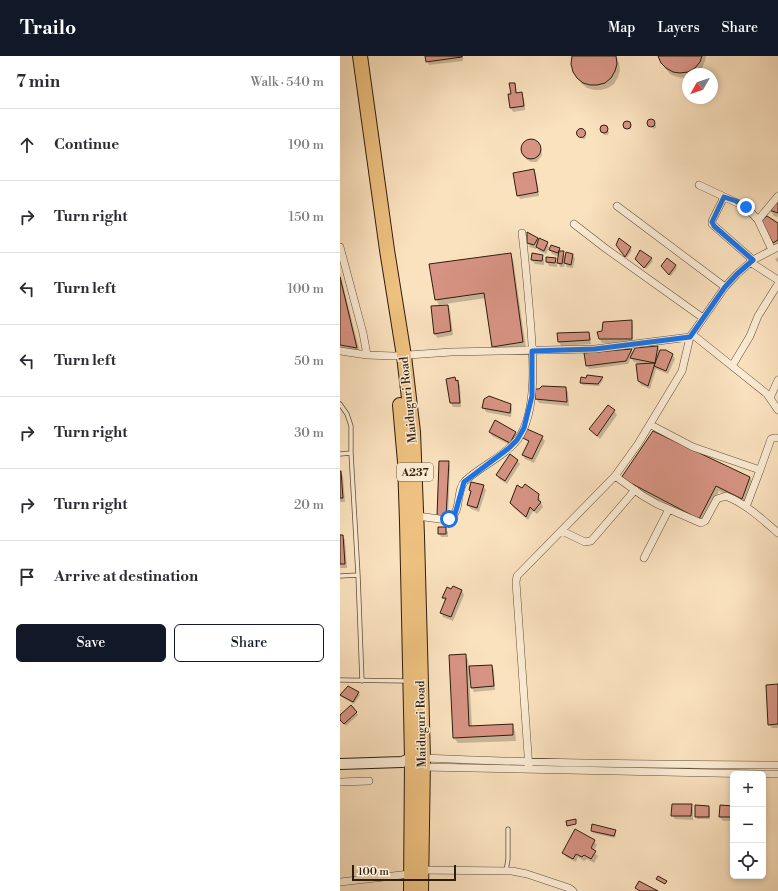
<!DOCTYPE html>
<html lang="en">
<head>
<meta charset="utf-8">
<style>
	body { margin:0; font-family:"Libre Bodoni",serif; background:#f7f7f7; color:#2b2b33 }
	.controls { position:absolute; right:12px; bottom:12px; display:grid; overflow:hidden; border-radius:6px; box-shadow:0 2px 6px #0003 }
	.controls button { width:36px; height:36px; display:grid; place-items:center; padding:0; border:0; border-bottom:1px solid #e1e1e2; background:#fff; color:#2b2b33; font:20px sans-serif }
	.compass { position:absolute; left:342px; top:12px; width:36px; height:36px; border-radius:50%; background:#fff; box-shadow:0 2px 6px #0003; rotate:230deg }
	.scale { position:absolute; left:12px; bottom:10px; width:104px; box-sizing:border-box; padding-left:4px; border:2px solid #2d1e0c; border-top:0; font-size:11px; line-height:14px; white-space:nowrap; color:#2d1e0c; -webkit-text-stroke:3px #fcecd5; paint-order:stroke }
	.stop { position:absolute; width:12px; height:12px; margin:-9px; border:3px solid #1a73e8; border-radius:50%; background:#fff }
	.stop.end { background:#1a73e8; border-color:#fff; box-shadow:0 1px 4px #0008 }
	.list { margin:0; padding:0; list-style:none }
	h2 { display:flex; justify-content:space-between; align-items:center; height:52px; margin:0; padding:0 16px; font-size:17px }
	h2 small { font-size:13px; font-weight:400; color:#7c7c81 }
	.list li { display:grid; grid-template-columns:26px 1fr auto; gap:12px; align-items:center; box-sizing:border-box; height:72px; padding:0 16px; border-top:1px solid #e1e1e2 }
	.list b { display:block; font-size:15px; white-space:nowrap }
	.list em { font-size:13px; font-style:normal; color:#7c7c81 }
	.actions { display:flex; gap:8px; padding:12px 16px }
	.actions a { flex:1; padding:9px 0; border:1px solid #111827; border-radius:6px; text-align:center; font-size:14px; color:#111827 }
	.actions .main { background:#111827; color:#fff }
	.icon { flex:none; width:22px; height:22px; fill:none; stroke:currentColor; stroke-width:2; stroke-linecap:round; stroke-linejoin:round }
	.map { position:relative; flex:none; width:438px; height:835px; overflow:hidden }
	header { display:flex; align-items:center; gap:24px; box-sizing:border-box; height:56px; padding:0 20px; background:#111827; color:#fff }
	header strong { font-size:19px }
	nav { display:flex; gap:22px; margin-inline-start:auto; font-size:14px }
	main { display:flex }
	aside { flex:1; background:#fff }
	.map>svg:first-child { display:block }
</style>
</head>
<body>
<header>
<strong>Trailo</strong>
<nav><a>Map</a><a>Layers</a><a>Share</a></nav>
</header>
<main>
<aside>
<h2>7 min<small>Walk · 540 m</small></h2>
<ul class="list">
<li><svg class="icon" aria-label="ahead" viewBox="0 0 24 24"><path d="M12 20V5M6 11l6-6 6 6"/></svg><div><b>Continue</b></div><em>190 m</em></li>
<li><svg class="icon" aria-label="right" viewBox="0 0 24 24"><path d="M7 20v-9h11M14 6l5 5-5 5"/></svg><div><b>Turn right</b></div><em>150 m</em></li>
<li><svg class="icon" aria-label="left" viewBox="0 0 24 24"><path d="M17 20v-9H6M10 6l-5 5 5 5"/></svg><div><b>Turn left</b></div><em>100 m</em></li>
<li><svg class="icon" aria-label="left" viewBox="0 0 24 24"><path d="M17 20v-9H6M10 6l-5 5 5 5"/></svg><div><b>Turn left</b></div><em>50 m</em></li>
<li><svg class="icon" aria-label="right" viewBox="0 0 24 24"><path d="M7 20v-9h11M14 6l5 5-5 5"/></svg><div><b>Turn right</b></div><em>30 m</em></li>
<li><svg class="icon" aria-label="right" viewBox="0 0 24 24"><path d="M7 20v-9h11M14 6l5 5-5 5"/></svg><div><b>Turn right</b></div><em>20 m</em></li>
<li><svg class="icon" aria-label="arrive" viewBox="0 0 24 24"><path d="M6 21V4h12l-3 4 3 4H6"/></svg><div><b>Arrive at destination</b></div></li>
</ul>
<div class="actions"><a class="main">Save</a><a>Share</a></div>
</aside>
<div class="map">
<svg width="438" height="835" viewBox="0 0 438 835">
	<rect width="100%" height="100%" fill="#fbe2bf"/>
	<filter id="stains"><feTurbulence type="fractalNoise" baseFrequency=".005" numOctaves="4"/><feColorMatrix values="0 0 0 0 .2 0 0 0 0 .09 0 0 0 0 .02 0 0 0 .5 -.17"/></filter>
	<radialGradient id="worn" r=".72"><stop offset=".6" stop-color="#630" stop-opacity="0"/><stop offset="1" stop-color="#630" stop-opacity=".3"/></radialGradient>
	<path fill="#0003" d="M86,0H123V5L89,9Z
		M233,0H276L279,7L280,14L278,21L274,28L268,32L261,34H254L247,32L241,27L237,21Z
		M319,0H366L365,5L362,12L358,18H348V22H344L337,21L330,18L325,12Z
		M174,28L176,32L177,38H181L184,42L185,54L173,56L171,52Z
		M312,64L316,69V71L314,73L308,68V65Z
		M284.5 70a3.5 3.5 0 1 1 7 0a3.5 3.5 0 1 1-7 0Z
		M263,70H265L269,76L268,79H264L262,76L261,73Z
		M241,73L246,78V80L245,83H243L238,77Z
		M191,84L197,86L201,93L202,99L197,106H191L186,103L182,93L183,87Z
		M193,114L196,118L199,140L180,143L178,139Z
		M438,146V161L434,160L430,154Z
		M438,168V189L436,190L433,186Z
		M197,183L199,186L207,187L210,193H219L226,201L233,199L235,203L233,212L227,211L225,207L224,211H220L218,207L219,201L212,198L209,192L206,198L199,195L197,191L196,193L190,191L188,187Z
		M280,184L292,194L287,202L279,192Z
		M300,195L313,205L306,213L296,203Z
		M170,198L173,203L186,292L156,296L153,290L146,242L99,249L96,243Z
		M202,200L204,204V209L195,208L192,204Z
		M438,201V207L435,203Z
		M215,203L217,207V211L209,210L207,206Z
		M335,209L337,212L331,220L324,212Z
		M0,217L20,297L0,294Z
		M107,250L110,254L113,279L97,282L95,278L92,251Z
		M291,265L293,269V287H262L260,283L262,275Z
		M248,277L250,281L251,288L221,290L219,286L218,278Z
		M318,291L320,295H326L333,299L335,303L328,318L316,313L310,333L301,329L299,325L302,308L294,306L291,302L288,308L249,313L247,309L291,294L294,297Z
		M248,320L262,322L263,324L259,330L243,329L241,327L246,323Z
		M115,322L120,329L121,351H113L111,347Z
		M225,332L228,336L229,350L199,347L196,343Z
		M170,348L172,353L171,361L146,356L143,351Z
		M268,351L274,355L277,359L260,383L253,377L250,373Z
		M150,376H175L177,380L172,390L152,380Z
		M202,381L205,385L194,407L185,403L183,399L189,387L184,382Z
		M177,404L180,408L167,428L159,423L157,419Z
		M108,406L110,410L108,464H100Z
		M0,416L3,420L5,446H0Z
		M410,421L413,427L405,448L379,435L363,468L286,427Z
		M143,430L146,434L139,456L131,453L128,449L132,438L130,434Z
		M198,439L203,451L197,458L193,455L188,464L173,451L171,447Z
		M105,472L108,476V481H101L99,477Z
		M0,480H3L5,484L7,512H0Z
		M113,532L122,535L124,539L113,565L103,561L101,556L106,546L103,542L112,535Z
		M125,599L128,604L129,611L151,610L154,614L155,634L134,636L132,632L131,619H129L132,671L172,669L175,675L176,685L118,687L114,682Z
		M438,629V672H432L429,668Z
		M8,631L18,637L20,639L14,648L2,641L0,639Z
		M16,656L18,659L6,670L0,664V660Z
		M351,749L353,754V764L335,763L332,759Z
		M368,751L370,753V763H357L356,760Z
		M393,751V765H383L380,761Z
		M252,774L275,775L276,777L275,782L253,777Z
		M254,785L257,789L253,795L258,800L254,807L247,803L244,805L238,801L236,806L226,801L224,797Z"/>
	<path fill="#d79383" stroke="#2d1e0c" d="M85,0H122V1L86,6Z
		M232,0H276L277,8L275,15L271,22L265,27L257,29H250L243,27L237,22L233,16L231,8Z
		M318,0H362L360,6L355,12L348,16L340,17L333,16L326,12L321,7Z
		M169,27H175L176,37L182,36L184,50L170,52L168,38H171Z
		M307 67a4 4 0 1 1 8 0a4 4 0 1 1-8 0Z
		M283 69a4 4 0 1 1 8 0a4 4 0 1 1-8 0Z
		M260 73a4 4 0 1 1 8 0a4 4 0 1 1-8 0Z
		M236.5 77a4.5 4.5 0 1 1 9 0a4.5 4.5 0 1 1-9 0Z
		M181 93a10 10 0 1 1 20 0a10 10 0 1 1-20 0Z
		M194,113L198,136L177,140L173,117Z
		M438,145V157L429,154Z
		M427,160L438,167V184L433,187L421,165Z
		M187,176L198,182L194,189L187,187Z
		M199,182L208,186L204,195L196,191Z
		M279,182L291,191L285,201L276,189Z
		M211,189L220,192L218,197L209,194Z
		M300,194L312,202L304,212L295,203Z
		M219,195H224L222,208L217,207Z
		M226,196L233,198L231,209L224,207Z
		M171,197L183,286L152,291L144,237L95,244L89,208Z
		M192,197L203,199L202,205L191,204Z
		M206,201L216,202L215,207L206,206Z
		M327,202L336,209L329,219L321,210Z
		M0,221L17,292L0,289Z
		M108,249L111,275L94,278L91,250Z
		M292,264V283H259L257,276L262,275L263,266Z
		M249,276L250,284L218,286L217,277Z
		M318,290L315,307L290,302L295,292Z
		M292,293L286,305L246,310L244,297Z
		M320,294H326L333,298L326,315L314,310Z
		M315,307L308,330L298,325L296,308Z
		M247,319L263,321L258,328L240,327L241,321L246,322Z
		M115,321L116,325L118,324L120,347H110L106,323Z
		M202,330L226,331L227,346L195,343V333H199Z
		M149,340L171,348L170,357L142,352L144,343Z
		M268,349L275,354L257,380L249,373Z
		M155,364L176,376L170,387L149,376Z
		M187,373L203,380L192,403L182,399L189,385L183,382Z
		M313,375L410,421L402,443L376,430L359,463L281,422Z
		M170,398L178,404L165,425L156,419Z
		M99,405H109L106,461L97,460Z
		M0,415H1L3,442H0Z
		M131,426L144,429L137,452L127,449L131,435L129,434Z
		M185,428L199,438L198,444L201,446L194,455L190,451L186,461L170,447L177,429L182,432Z
		M98,471H106V478H98Z
		M0,479H3L5,508H0Z
		M113,530L122,534L111,561L100,557L106,542H102L107,531L111,533Z
		M126,598L129,670L173,668V679L113,682L109,599Z
		M152,609L154,630L131,632L129,610Z
		M438,628V668L428,669L426,629Z
		M8,630L19,636L13,646L0,639Z
		M11,649L17,656L4,668L0,664V659Z
		M332,748H352L351,760H331Z
		M355,749L369,750V761H355Z
		M380,749L393,750V761H379Z
		M236,763V768L227,770L226,765Z
		M252,768L276,774L274,780L251,775Z
		M235,773L255,784L251,792L256,795L251,803L244,799L242,801L236,798L233,803L222,797Z
		M318,820L327,825L325,828L316,823Z
		M299,825L318,835H300L295,832Z"/>
	<g fill="none" stroke-linecap="round" stroke-linejoin="round">
		<g stroke="#604f39" stroke-width="5">
			<path id="lane" d="M0,348L7,358L11,370V397L18,519L22,625
				M0,398L11,397
				M0,520L18,519
				M0,624L67,625
				M166,815L168,803V773"/>
		</g>
		<g stroke="#604f39" stroke-width="8">
			<path id="street" d="M359,129L406,151L418,164L432,194
				M384,141L372,165V168L413,204
				M277,150L385,231
				M418,164L438,140
				M234,168L265,192L363,262
				M0,191L23,277L27,299
				M410,206L438,224
				M352,278L427,338L438,354
				M0,295L27,299L54,300L111,296L255,293L350,281
				M392,310L410,280L418,260L438,228
				M430,342L438,324
				M311,369L353,391L420,414L406,451
				M420,414L431,383L434,382H438
				M275,420L303,440L317,448L361,467L365,465L377,443L386,440C406,448 422,463 438,477
				M77,460L107,464C123,458 115,435 125,425C141,410 165,400 178,383C200,352 192,286 189,249C187,225 185,201 182,177
				M222,475L245,486L251,485L295,434
				M304,502L329,453
				M83,702C201,707 319,709 438,709
				M82,711L420,718
				M189,713L176,526L177,520L275,420L298,388L342,315L350,281L385,231L397,218L413,204L438,191
				M423,718H438
				M0,726L29,725
				M81,814L172,815L187,818L229,832L233,835
				M0,826L70,818"/>
		</g>
		<g stroke="#2d1e0c" stroke-width="12">
			<path id="secondary" d="M0,708L62,706L72,702H77"/>
		</g>
		<g stroke="#2d1e0c" stroke-width="16">
			<path id="highway" d="M20,0L47,194L64,300L73,376L77,480L83,702L81,835
				M60,349L65,406L67,466L72,702L71,835"/>
		</g>
		<use href="#lane" stroke="#fcecd5" stroke-width="3.5"/>
		<use href="#street" stroke="#fcecd5" stroke-width="7"/>
		<use href="#secondary" stroke="#fcecd5" stroke-width="10"/>
		<use href="#highway" stroke="#eec180" stroke-width="14"/>
	</g>
	<g fill="none" stroke-linecap="round" stroke-linejoin="round">
		<path stroke="#1a73e8" stroke-width="5" d="M109,463L115,458L124,426L169,392L177,384L184,372L192,340V295L255,293L350,281L385,231L397,218L413,204L374,170L372,166L384,141L396,145L406,151"/>
	</g>
	<g text-anchor="middle" stroke-width="3" stroke-linejoin="round" paint-order="stroke">
		<rect fill="#fcecd5" stroke="#6b5c48" stroke-width="1" x="57" y="407" width="36" height="18" rx="3"/>
		<g font-size="11" font-weight="bold" fill="#2d1e0c">
			<text x="75" y="420">A237</text>
		</g>
		<g font-size="12" fill="#2d1e0c" stroke="#fcecd5">
			<text transform="translate(68 344) rotate(-96)" y="4">Maiduguri Road</text>
			<text transform="translate(81 668) rotate(-91)" y="4">Maiduguri Road</text>
		</g>
	</g>
	<rect width="100%" height="100%" filter="url(#stains)"/>
	<rect width="100%" height="100%" fill="url(#worn)"/>
</svg>
<div class="controls">
<button>+</button>
<button>−</button>
<button><svg class="icon" aria-label="locate" viewBox="0 0 24 24"><circle cx="12" cy="12" r="6"/><path d="M12 2v4M12 18v4M2 12h4M18 12h4"/></svg></button>
</div>
<svg class="compass" viewBox="-18 -18 36 36"><path d="M0-13l5 13h-10z" fill="#e53935"/><path d="M0 13l5-13h-10z" fill="#7c7c81"/></svg>
<div class="scale">100 m</div>
<div class="stop" style="left:109px;top:463px"></div>
<div class="stop end" style="left:406px;top:151px"></div>
</div>
</main>
</body>
</html>
